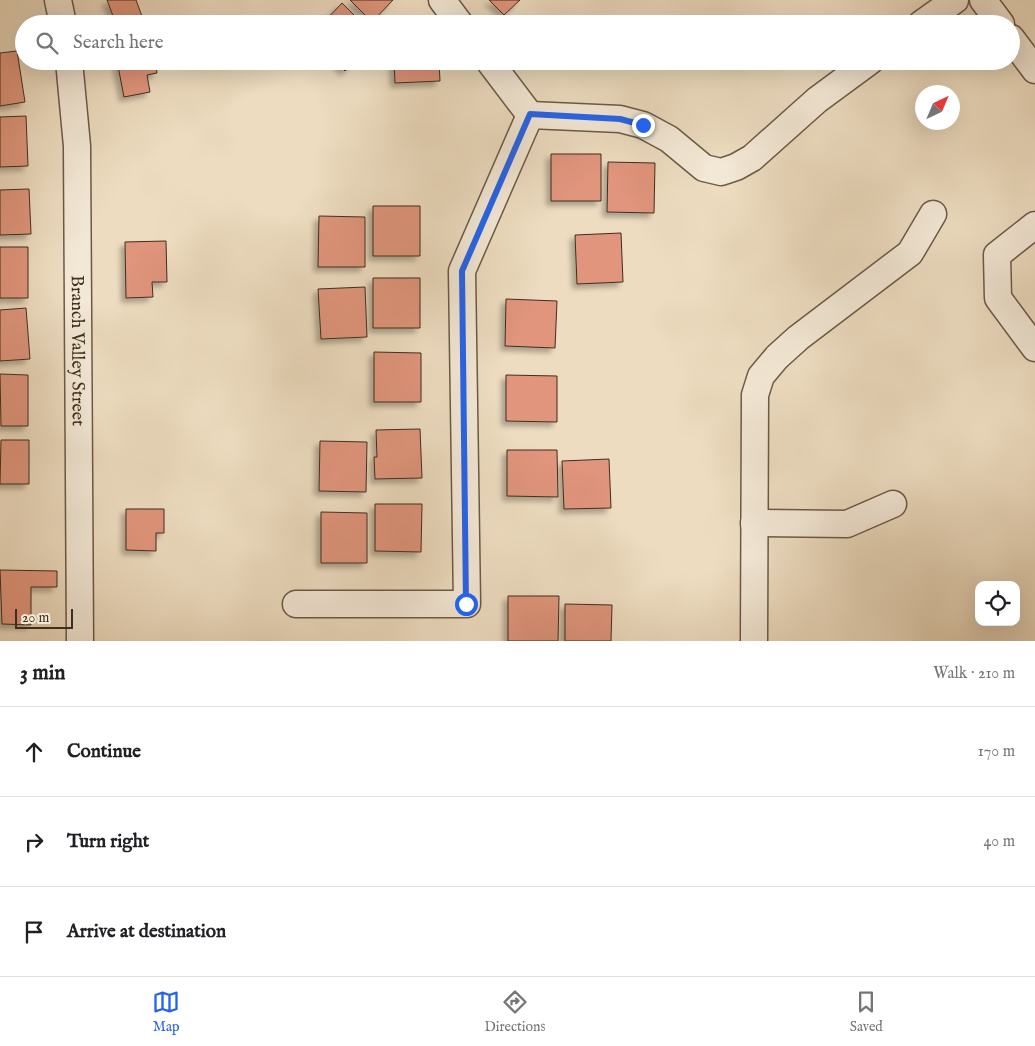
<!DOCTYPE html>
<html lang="en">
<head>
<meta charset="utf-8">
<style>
	body { margin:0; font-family:"IM FELL English",serif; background:#f6f6f6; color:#202124 }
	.controls { position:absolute; right:15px; bottom:15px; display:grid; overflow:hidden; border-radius:10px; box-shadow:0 5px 20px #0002 }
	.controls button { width:45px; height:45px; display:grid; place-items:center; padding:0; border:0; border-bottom:1px solid #e0e0e0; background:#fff; color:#202124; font:25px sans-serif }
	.compass { position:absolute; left:915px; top:85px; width:45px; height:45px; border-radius:50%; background:#fff; box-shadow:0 5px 20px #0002; rotate:44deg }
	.scale { position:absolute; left:15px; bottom:12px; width:58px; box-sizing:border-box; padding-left:5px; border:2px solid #3f2e1c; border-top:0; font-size:14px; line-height:18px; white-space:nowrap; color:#3f2e1c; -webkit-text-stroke:4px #f3e8d6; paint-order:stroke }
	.stop { position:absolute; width:15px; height:15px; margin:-11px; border:4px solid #2563eb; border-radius:50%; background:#fff }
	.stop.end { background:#2563eb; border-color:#fff; box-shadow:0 1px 5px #0008 }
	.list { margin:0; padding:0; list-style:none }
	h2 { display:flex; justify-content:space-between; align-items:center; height:65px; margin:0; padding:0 20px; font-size:21px }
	h2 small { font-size:16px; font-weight:400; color:#757577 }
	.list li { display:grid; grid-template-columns:32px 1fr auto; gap:15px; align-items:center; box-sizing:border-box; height:90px; padding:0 20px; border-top:1px solid #e0e0e0 }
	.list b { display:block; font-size:19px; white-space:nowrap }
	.list em { font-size:16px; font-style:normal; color:#757577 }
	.icon { flex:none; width:28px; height:28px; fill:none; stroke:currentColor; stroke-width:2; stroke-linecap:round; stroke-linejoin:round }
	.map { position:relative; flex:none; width:1035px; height:641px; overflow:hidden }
	.search { position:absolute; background:#fff; box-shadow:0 5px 20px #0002; left:15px; right:15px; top:15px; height:55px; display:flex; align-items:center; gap:12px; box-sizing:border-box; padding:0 18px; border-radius:28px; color:#757577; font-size:19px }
	.sheet { height:335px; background:#fff }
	nav { display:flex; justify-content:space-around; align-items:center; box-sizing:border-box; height:70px; border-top:1px solid #e0e0e0; background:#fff; font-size:14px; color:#757577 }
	nav a { display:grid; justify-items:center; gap:2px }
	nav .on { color:#2563eb }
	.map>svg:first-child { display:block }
</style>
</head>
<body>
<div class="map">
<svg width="1035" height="641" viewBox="0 0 1035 641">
	<defs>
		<filter id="shadow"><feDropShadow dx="-4.5" dy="4.5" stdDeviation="2.5" flood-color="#0004"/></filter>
	</defs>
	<rect width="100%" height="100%" fill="#eddcc0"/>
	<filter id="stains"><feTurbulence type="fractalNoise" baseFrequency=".004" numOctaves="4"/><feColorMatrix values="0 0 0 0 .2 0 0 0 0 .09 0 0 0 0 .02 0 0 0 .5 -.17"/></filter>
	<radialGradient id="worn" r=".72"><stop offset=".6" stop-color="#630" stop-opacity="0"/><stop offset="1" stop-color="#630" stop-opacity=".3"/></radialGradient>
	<path fill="#e0957b" stroke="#3f2e1c" filter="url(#shadow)" d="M107,0H136L143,19L131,24H116Z
		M350,0H393L372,22Z
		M489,0H520L504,15Z
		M342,3L363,24H322Z
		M17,51L25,102L0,106V53Z
		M117,61H155L157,73L147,75L150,92L124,97Z
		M335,61H355L345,71Z
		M394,61H439L440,81L395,83Z
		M26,116L28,166L0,167V117Z
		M551,154H601V201H551Z
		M608,162L655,163L654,213L607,212Z
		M29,189L31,234L0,235V190Z
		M373,206H420V256H373Z
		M319,216L365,217V267H318Z
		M621,233L623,282L577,284L575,235Z
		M166,241L167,282H152L153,297L126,298L125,242Z
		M0,247H28V298H0Z
		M373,278H420V328H373Z
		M365,287L367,337L321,339L318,289Z
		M506,299L557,301L555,348L505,346Z
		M26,308L30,359L0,361V310Z
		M374,352L421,353V402H374Z
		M0,374L28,375V426H1Z
		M506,375L557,376V422L506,421Z
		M420,429L422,478L375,479L374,457H377L376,430Z
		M1,440H29V484H0Z
		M320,441L367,442L366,492L319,491Z
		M507,450H557L558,497L507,496Z
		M609,459L611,508L564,509L562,461Z
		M375,504H422L421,552L375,551Z
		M126,509H164V533H156V551L126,550Z
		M321,512L367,513V563H321Z
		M0,570L57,571V587H31V625L2,624Z
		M508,596H559L558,641H508Z
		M565,604L612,605L611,641H565Z"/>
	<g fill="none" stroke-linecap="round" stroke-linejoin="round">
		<g stroke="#6a5a45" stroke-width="29">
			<g id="minor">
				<path d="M58,0L63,24"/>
				<path d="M442,0L460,24"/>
				<path d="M983,0L1001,24"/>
				<path d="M921,24L955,0"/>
				<path d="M1011,38L1035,70"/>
				<path id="s1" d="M69,61L77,146L80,641"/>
				<path d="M489,61L530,115"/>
				<path d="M1035,225L997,255L998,298L1035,348"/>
				<path d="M754,523L847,524L893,504"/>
				<path d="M296,604H467L462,271L530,115L620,119L643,125L669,139L704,168L721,172L736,167L752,158L817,100L870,61"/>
				<path d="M754,641L755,395L761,376L777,357L798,338L910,253L933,214"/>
			</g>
		</g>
		<use href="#minor" stroke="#f3e8d6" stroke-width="26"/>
	</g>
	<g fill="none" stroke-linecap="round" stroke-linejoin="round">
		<path stroke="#2563eb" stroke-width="6" d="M466,604L462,271L530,114L620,119L643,125"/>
	</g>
	<g text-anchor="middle" stroke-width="4" stroke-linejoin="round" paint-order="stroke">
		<g font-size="18" fill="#3f2e1c" stroke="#f3e8d6">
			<text dy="6" stroke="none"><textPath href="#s1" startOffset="290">Branch Valley Street</textPath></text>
		</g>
	</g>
	<rect width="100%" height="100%" filter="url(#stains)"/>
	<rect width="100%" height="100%" fill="url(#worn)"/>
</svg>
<div class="controls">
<button><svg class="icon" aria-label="locate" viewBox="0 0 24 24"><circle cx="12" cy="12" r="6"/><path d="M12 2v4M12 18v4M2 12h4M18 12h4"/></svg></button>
</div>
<svg class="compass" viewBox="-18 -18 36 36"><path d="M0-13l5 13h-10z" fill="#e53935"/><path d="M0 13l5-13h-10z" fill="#757577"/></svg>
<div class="scale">20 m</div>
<div class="stop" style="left:466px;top:604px"></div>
<div class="stop end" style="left:643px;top:125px"></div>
<div class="search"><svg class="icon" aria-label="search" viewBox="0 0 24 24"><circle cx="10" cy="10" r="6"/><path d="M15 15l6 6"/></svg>Search here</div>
</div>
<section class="sheet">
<h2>3 min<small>Walk · 210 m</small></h2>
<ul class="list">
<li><svg class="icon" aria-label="ahead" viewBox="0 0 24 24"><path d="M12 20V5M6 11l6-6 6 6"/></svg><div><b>Continue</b></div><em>170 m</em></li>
<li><svg class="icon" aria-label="right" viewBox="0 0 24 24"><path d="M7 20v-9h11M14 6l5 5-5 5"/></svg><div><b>Turn right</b></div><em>40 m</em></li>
<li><svg class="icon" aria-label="arrive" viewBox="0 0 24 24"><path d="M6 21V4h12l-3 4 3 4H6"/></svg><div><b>Arrive at destination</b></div></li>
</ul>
</section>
<nav>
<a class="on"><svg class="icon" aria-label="map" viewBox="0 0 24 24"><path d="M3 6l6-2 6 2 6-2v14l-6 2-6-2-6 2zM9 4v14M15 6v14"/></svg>Map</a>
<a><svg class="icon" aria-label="directions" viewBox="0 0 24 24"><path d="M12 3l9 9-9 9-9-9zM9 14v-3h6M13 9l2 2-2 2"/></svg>Directions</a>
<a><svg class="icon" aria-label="saved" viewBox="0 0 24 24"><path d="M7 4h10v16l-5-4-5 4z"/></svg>Saved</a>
</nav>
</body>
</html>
